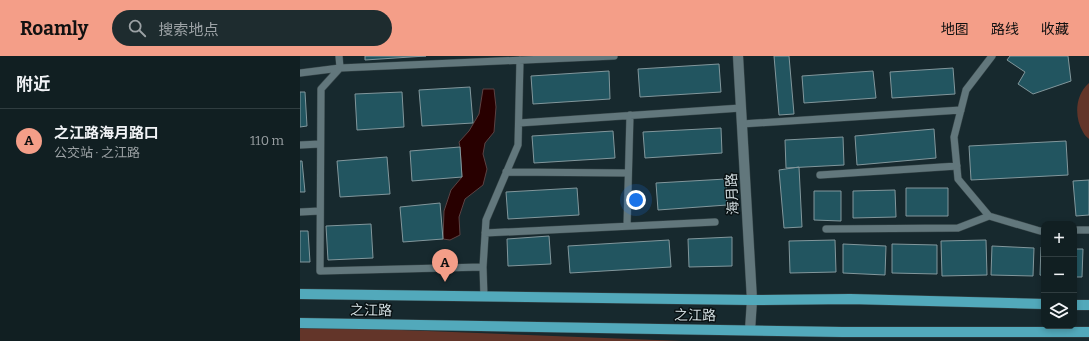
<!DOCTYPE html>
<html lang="zh">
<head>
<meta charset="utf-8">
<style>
	body { margin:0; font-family:Bitter,"Noto Sans SC",serif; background:#1e2c2f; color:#f1f3f6 }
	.controls { position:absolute; right:12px; bottom:12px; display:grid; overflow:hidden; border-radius:8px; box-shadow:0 2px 6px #0003 }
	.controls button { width:36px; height:36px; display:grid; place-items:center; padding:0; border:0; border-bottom:1px solid #303d40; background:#111f22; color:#f1f3f6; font:20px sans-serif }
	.you { position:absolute; left:336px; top:144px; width:14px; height:14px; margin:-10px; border:3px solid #fff; border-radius:50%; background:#1a73e8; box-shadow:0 0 0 6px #1a73e833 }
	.badge { display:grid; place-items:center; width:26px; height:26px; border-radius:50%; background:#f49e88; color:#111; font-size:13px; font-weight:700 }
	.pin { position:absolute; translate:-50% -33px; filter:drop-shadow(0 1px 2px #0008) }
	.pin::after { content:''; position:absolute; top:21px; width:14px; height:12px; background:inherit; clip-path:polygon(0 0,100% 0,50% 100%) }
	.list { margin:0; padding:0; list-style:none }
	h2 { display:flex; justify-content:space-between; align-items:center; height:52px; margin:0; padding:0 16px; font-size:17px }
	h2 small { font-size:13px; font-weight:400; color:#9ca2a5 }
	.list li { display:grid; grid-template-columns:26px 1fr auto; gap:12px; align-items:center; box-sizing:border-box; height:64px; padding:0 16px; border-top:1px solid #303d40 }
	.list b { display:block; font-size:15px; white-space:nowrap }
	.list p { margin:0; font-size:13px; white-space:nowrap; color:#9ca2a5 }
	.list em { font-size:13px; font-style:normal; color:#9ca2a5 }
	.icon { flex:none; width:22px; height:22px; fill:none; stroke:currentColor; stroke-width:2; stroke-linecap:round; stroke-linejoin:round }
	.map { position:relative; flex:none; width:789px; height:285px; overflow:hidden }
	header { display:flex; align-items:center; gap:24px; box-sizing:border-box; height:56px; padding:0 20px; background:#f49e88; color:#111 }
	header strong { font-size:19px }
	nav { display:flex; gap:22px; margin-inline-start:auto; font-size:14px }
	.search { width:280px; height:36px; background:#1e2c2f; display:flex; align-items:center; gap:10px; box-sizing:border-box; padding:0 14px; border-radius:22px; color:#9ca2a5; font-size:15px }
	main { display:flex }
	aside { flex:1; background:#111f22 }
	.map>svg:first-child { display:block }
</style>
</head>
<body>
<header>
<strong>Roamly</strong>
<div class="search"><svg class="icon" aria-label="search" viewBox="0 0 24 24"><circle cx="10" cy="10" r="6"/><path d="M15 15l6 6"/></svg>搜索地点</div>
<nav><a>地图</a><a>路线</a><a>收藏</a></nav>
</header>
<main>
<aside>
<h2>附近<small></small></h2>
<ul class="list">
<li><span class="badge">A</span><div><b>之江路海月路口</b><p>公交站 · 之江路</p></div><em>110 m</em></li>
</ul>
</aside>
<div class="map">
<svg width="789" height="285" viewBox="0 0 789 285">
	<rect width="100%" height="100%" fill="#17292e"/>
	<path fill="#633529" d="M789,27V83C787,81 784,79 783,76C774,61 775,39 789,27Z
		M0,270L382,285H0Z"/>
	<path fill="#280000" stroke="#5b4243" d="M183,33H194L196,51L194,76L185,87L183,98L187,113L183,129L165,143L159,161L160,179L150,184L143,183L144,155L151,134L162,121L160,91L159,86L169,75L179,58Z"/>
	<path fill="#225560" stroke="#82979c" d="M65,0H126L65,4Z
		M474,0H489L494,58L479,59Z
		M710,0H768L771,25L733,38L718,28L725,16L707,4Z
		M419,8L421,36L340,41L338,13Z
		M653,12L655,38L592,42L590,16Z
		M309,15L310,43L233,48L231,20Z
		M573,15L576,42L504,47L502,20Z
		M170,31L173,67L122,70L119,34Z
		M0,36H5L7,70L0,71Z
		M102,36L104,71L57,74L55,38Z
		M421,72L422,97L345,102L343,76Z
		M634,73L636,102L557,109L555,80Z
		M313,75L315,102L234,107L232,80Z
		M543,81L544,109L486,112L485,84Z
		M766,85L768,119L671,124L669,90Z
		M160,91L162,121L112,125L110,95Z
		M87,101L90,138L40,141L37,105Z
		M0,105H2L5,136H0Z
		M499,111L502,171L484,172L479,114Z
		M426,123L427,149L358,154L356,127Z
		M789,124V159L776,160L773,125Z
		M277,132L279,159L208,163L206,136Z
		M606,132H648V160H606Z
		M595,134L596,161L553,162V135Z
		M514,135H541V165L514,164Z
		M140,147L143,183L103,186L100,151Z
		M71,168L73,202L28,204L26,170Z
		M0,175H8L10,206H0Z
		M249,180L251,208L208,210L207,183Z
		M432,181V210L389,211L388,183Z
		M369,184L371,211L270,217L268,190Z
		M535,184L536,216L490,217L489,185Z
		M686,184L687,219L642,220L641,185Z
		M543,188L586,190L585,219L543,217Z
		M592,188L637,189V218L592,217Z
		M692,190L734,192L733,220L691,219Z
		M741,191L744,192V220L740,219Z
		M774,193H783L782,221H774Z"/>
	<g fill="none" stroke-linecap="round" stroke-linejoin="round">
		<g stroke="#38474a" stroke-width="8">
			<path id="service" d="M39,0L40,12L21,33L20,215L183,211
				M692,0L666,34L654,81L658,123L689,160L740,175H744
				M0,17L40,12L314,0
				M219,67L441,52
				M442,68L661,54
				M0,89L20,88
				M206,116L328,117
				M520,119L657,110
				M0,156L20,155
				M327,170L330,59
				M526,173L658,172L689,160
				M774,174H789
				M185,177L415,166
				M184,241L183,211L186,164L218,89L220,4"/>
		</g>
		<g stroke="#38474a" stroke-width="11">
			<path id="tertiary" d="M438,0L452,244L450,274"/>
		</g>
		<g stroke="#38474a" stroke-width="11">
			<path id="primary" d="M0,238L452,244L550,243L744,248
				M774,249H789
				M0,267L542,276H789"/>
		</g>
		<use href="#service" stroke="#62777c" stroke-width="7"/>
		<use href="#tertiary" stroke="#62777c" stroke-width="10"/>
		<use href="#primary" stroke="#52a9bb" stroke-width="10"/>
	</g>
	<g text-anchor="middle" stroke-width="3" stroke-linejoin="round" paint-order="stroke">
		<g font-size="14" fill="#d1dcdf" stroke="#091113">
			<text transform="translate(432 138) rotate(-93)" y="5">海月路</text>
			<text transform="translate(71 254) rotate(1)" y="5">之江路</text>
			<text transform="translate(395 259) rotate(1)" y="5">之江路</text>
		</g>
	</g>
</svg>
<div class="controls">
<button>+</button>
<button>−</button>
<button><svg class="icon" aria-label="layers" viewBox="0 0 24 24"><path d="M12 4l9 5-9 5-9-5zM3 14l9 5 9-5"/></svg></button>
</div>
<div class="you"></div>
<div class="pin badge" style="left:145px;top:226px">A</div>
</div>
</main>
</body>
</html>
